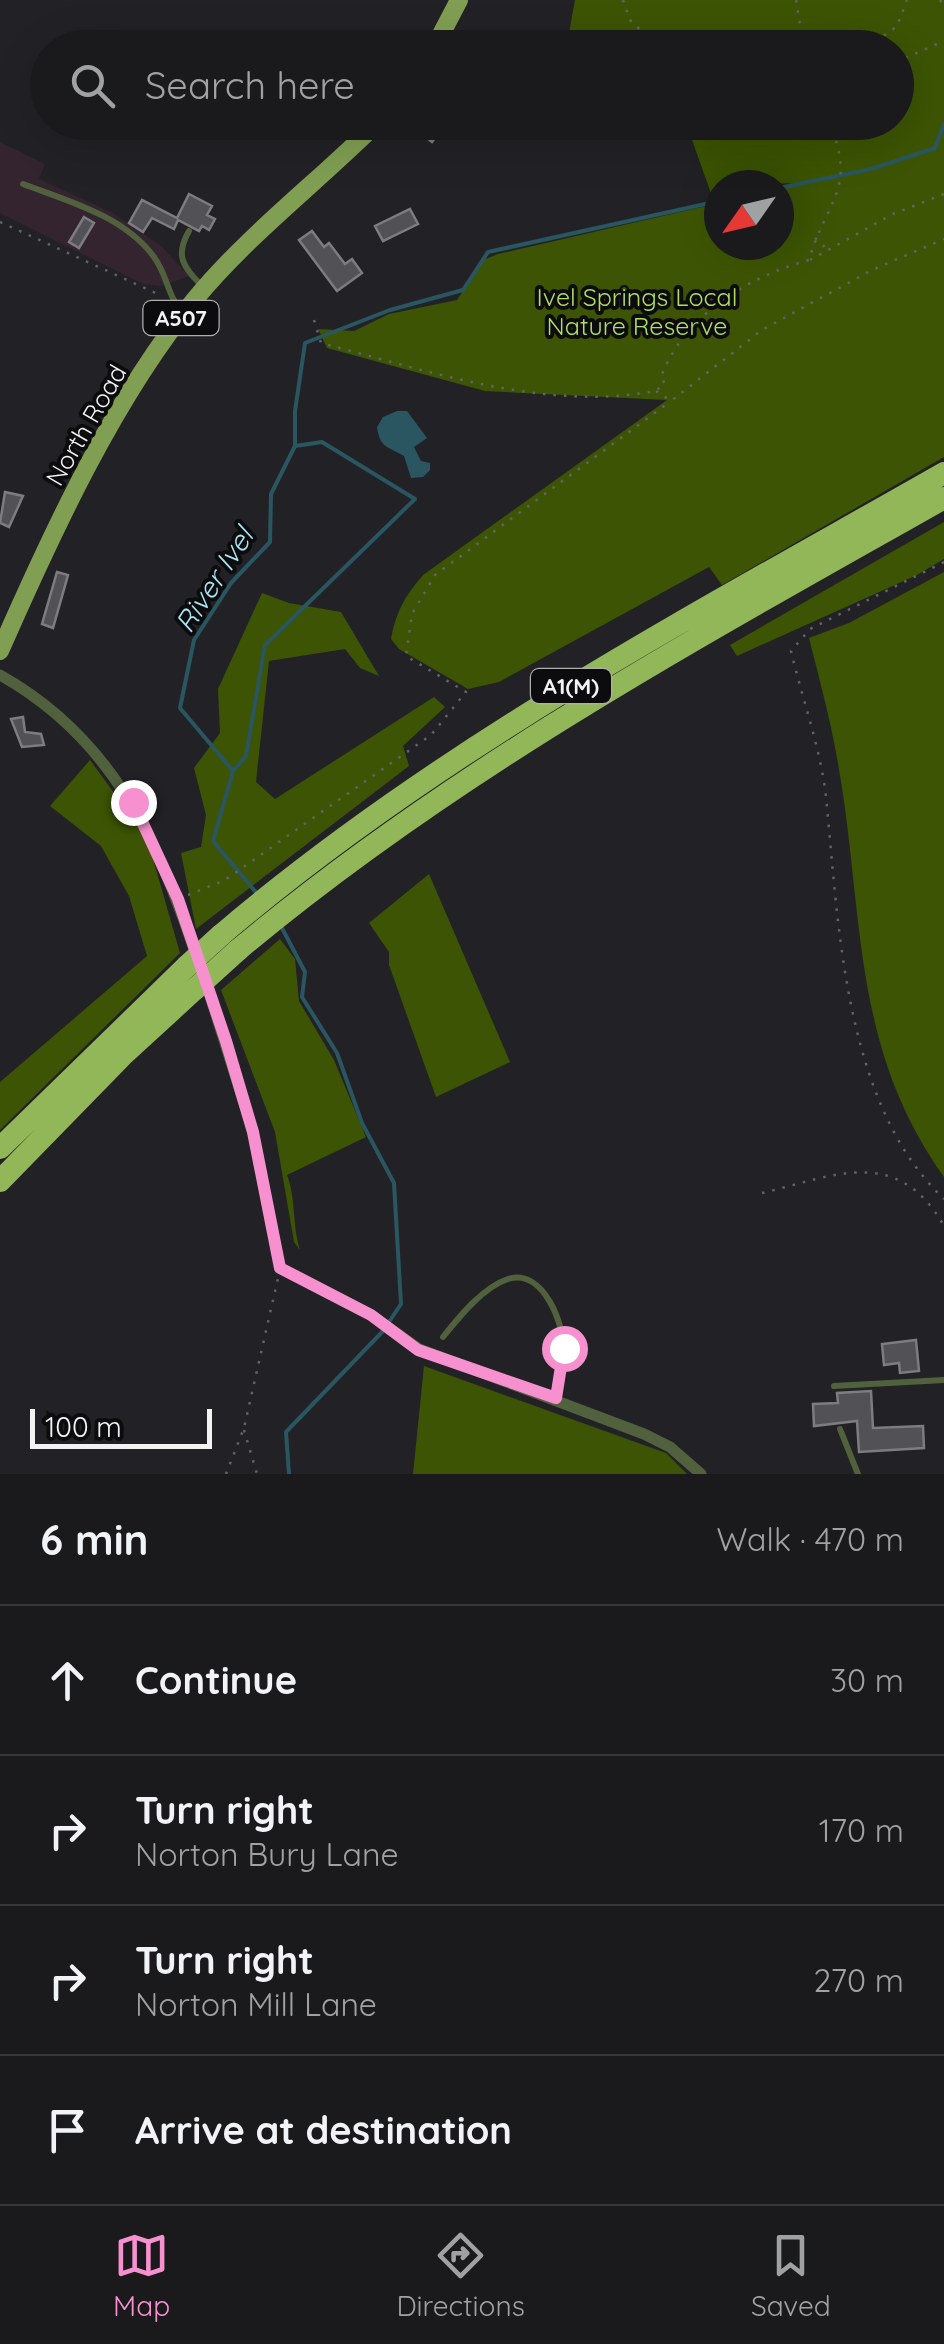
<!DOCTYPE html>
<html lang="en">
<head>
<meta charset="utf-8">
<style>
	body { margin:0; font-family:Quicksand,sans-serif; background:#272729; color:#f1f3f6 }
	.compass { position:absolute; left:704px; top:170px; width:90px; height:90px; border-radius:50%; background:#1a1a1c; box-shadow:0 10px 40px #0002; rotate:236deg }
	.scale { position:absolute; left:30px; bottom:25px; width:182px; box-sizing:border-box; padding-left:10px; border:5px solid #f3f3f5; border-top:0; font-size:28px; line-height:35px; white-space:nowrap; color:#f3f3f5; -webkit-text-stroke:8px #0c0c0e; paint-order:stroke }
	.stop { position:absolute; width:30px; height:30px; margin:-22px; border:8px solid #f790ce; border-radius:50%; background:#fff }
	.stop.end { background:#f790ce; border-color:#fff; box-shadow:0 2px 10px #0008 }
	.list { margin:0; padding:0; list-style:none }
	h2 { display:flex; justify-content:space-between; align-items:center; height:130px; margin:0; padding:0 40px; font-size:42px }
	h2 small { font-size:32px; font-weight:400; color:#9fa1a3 }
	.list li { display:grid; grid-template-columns:65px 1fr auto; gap:30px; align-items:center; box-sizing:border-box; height:150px; padding:0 40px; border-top:2px solid #38383b }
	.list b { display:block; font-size:38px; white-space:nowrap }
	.list p { margin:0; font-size:32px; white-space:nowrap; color:#9fa1a3 }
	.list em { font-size:32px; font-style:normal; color:#9fa1a3 }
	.icon { flex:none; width:55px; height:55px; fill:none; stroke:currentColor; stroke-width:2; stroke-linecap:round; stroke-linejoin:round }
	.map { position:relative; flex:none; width:944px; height:1474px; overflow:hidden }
	.search { position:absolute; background:#1a1a1c; box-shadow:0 10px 40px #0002; left:30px; right:30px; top:30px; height:110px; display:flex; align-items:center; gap:25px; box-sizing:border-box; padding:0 35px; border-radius:55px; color:#9fa1a3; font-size:38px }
	.sheet { height:730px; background:#1a1a1c }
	nav { display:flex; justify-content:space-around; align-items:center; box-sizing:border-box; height:140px; border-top:2px solid #38383b; background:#1a1a1c; font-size:28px; color:#9fa1a3 }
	nav a { display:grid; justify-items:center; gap:5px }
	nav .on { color:#f790ce }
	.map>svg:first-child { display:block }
</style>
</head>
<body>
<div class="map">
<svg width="944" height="1474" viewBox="0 0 944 1474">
	<rect width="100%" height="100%" fill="#222226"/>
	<path fill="#342430" d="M0,142L45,164L39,179L113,213L162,247L189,276L162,286L143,284L0,213Z"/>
	<path fill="#3c5403" d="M575,0H944V457L722,585L709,567L499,682L468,689L399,649L391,639C396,612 405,596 423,575L667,400L485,391L327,348L318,329L354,331L389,314L457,300L483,260L498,254L719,203V245H779V189L803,183L719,185V198L713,199L686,123L896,122V48L592,47L569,33Z
		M944,522V559L917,575L737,656L730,645Z
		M944,572V1177C849,1044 865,910 837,758C830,718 819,678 809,638L849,623Z
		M262,593L289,603L341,612L379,676L360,668L345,649L269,661L256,782L275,799L434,697L445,707L403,746L409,766L196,929L181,853L201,847L206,815L194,768L220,733L218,689Z
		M90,760L147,838L180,953L0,1130V1082L147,956L129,896L101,846L50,806Z
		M429,874L510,1062L436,1097L389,965V952L369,923Z
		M280,939L295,959L299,1001L334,1060L366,1137L287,1175C296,1198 292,1225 300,1250L294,1242L275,1132L221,990Z
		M424,1366L666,1453L687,1474H413Z"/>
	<path fill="#295660" d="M397,411H407L427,438L414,447L421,461L430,463V470L423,477L411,478L404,456C387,446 380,448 377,427L383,417Z"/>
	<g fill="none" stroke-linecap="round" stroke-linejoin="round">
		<path stroke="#295660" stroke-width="4" d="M779,188L871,169L935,148L944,124
			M233,771L246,756L265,645L415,499L322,442L295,446
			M259,896L213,841L233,771L180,708L194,640L231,583L270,542L271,494L295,446V411L305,343L390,310L463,290L488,252L719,201
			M282,928L305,972L302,997L337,1053L362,1123L394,1183L401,1304L389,1322
			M289,1474L286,1432L384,1330"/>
	</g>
	<path fill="#525256" stroke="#7c7c81" stroke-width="2.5" d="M407,122H432L441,130L432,142Z
		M189,194L212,206L207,215L215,219L209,230L202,226L199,231L178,220L174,229L152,218L143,232L129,223L142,200L177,218Z
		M410,209L418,224L383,241L375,226Z
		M84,217L94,223L79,248L69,242Z
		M312,231L324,247L329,243L345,264L352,259L362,273L337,291L299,240Z
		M5,492L23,496L9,527L0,523Z
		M57,572L68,575L53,628L42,624Z
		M23,717L25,732L41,734L44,745L22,747L11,719Z
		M916,1340L919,1371L900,1373L899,1363L884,1365L882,1344Z
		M871,1391L873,1428L923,1426L924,1448L859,1452L857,1421L814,1426L813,1404L838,1403L837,1393Z"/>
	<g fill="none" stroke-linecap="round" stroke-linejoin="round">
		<path stroke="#636367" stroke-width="2.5" stroke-dasharray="2.5 8" stroke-linecap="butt" d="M623,0L630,20L659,48
			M796,0L804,48
			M940,0L944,5
			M867,48L897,26L907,0
			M896,62L944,41
			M0,222L160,295
			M815,238L827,249
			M810,260L893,214L944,194
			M314,320L321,343C425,370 546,412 655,391L665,384L661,377C684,316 747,277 809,260C826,200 858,190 829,122
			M656,391L671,401L762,330L872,270L944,239
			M944,562L810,629L791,651C803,702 823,755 827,807C839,933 846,1106 944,1199
			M188,895L225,880L431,735L466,692L406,656L412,614L435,575L671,401
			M762,1193C834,1176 897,1144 944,1226
			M244,1430L257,1474
			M226,1474L244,1428L278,1278"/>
		<path stroke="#52613d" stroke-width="6" d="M23,184C68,201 124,216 154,257C168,276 167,296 183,313
			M189,231C174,257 184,267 203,287
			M443,1337C459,1317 483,1287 508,1279C544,1268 564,1325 564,1351C564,1367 559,1383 556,1398
			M834,1386L944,1380
			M840,1429L858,1474"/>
		<path stroke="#52613d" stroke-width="11" d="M0,675C114,739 157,840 197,958
			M205,980L253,1132L280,1268L371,1315L419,1349L644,1434L670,1447L701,1474"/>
		<path stroke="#809f52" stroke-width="18" d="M434,48L459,0
			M0,651C51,535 115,395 196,298C249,234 319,181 378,122"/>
		<path stroke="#92b759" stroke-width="22" d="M221,935C440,748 695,615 944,473
			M238,950C454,769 700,636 944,498
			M0,1148L187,966
			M0,1181L122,1056L195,989"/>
		<path stroke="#92b759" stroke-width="22" d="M187,966L221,935
			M195,989L238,950"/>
	</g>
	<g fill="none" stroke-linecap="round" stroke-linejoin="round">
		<path stroke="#f790ce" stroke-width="12" d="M133,802L178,899L226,1041L253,1132L280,1268L371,1315L418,1350L556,1398L564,1348"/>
	</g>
	<g text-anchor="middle" stroke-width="8" stroke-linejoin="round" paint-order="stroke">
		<g fill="#0c0c0e" stroke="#aeaeb0" stroke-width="2.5">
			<rect x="143.5" y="301" width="75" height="34" rx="8"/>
			<rect x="531" y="669" width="80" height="34" rx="8"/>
		</g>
		<g font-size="22" font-weight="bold" fill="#f3f3f5">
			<text x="181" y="326">A507</text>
			<text x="571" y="694">A1(M)</text>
		</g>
		<g font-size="25" fill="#b0dd62" stroke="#0c0c0e">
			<text x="637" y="306">Ivel Springs Local<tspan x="637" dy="29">Nature Reserve</tspan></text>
		</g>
		<g font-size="25" fill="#f3f3f5" stroke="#0c0c0e">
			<text transform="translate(86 425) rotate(-60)" y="9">North Road</text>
		</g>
		<g font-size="28" font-style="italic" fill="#aae7f4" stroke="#0c0c0e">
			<text transform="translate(214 580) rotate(-57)" y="10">River Ivel</text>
		</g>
	</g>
</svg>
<svg class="compass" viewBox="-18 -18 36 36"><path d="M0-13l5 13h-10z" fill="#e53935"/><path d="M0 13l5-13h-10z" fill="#9fa1a3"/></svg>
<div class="scale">100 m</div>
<div class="stop" style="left:564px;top:1348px"></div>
<div class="stop end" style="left:133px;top:802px"></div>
<div class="search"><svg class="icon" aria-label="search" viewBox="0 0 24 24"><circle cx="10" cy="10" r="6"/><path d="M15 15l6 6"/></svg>Search here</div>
</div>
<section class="sheet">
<h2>6 min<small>Walk · 470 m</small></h2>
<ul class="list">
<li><svg class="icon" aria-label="ahead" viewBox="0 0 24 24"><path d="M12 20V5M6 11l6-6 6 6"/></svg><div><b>Continue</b></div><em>30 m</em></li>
<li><svg class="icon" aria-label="right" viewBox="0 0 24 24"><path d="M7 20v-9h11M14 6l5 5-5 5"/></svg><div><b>Turn right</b><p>Norton Bury Lane</p></div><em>170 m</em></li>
<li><svg class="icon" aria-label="right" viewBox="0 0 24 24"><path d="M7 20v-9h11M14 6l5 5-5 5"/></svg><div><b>Turn right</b><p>Norton Mill Lane</p></div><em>270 m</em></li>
<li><svg class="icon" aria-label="arrive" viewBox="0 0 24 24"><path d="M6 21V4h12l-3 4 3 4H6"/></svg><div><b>Arrive at destination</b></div></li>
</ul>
</section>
<nav>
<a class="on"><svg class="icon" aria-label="map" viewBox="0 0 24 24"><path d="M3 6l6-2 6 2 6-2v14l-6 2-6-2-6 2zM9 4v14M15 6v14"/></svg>Map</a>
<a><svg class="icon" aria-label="directions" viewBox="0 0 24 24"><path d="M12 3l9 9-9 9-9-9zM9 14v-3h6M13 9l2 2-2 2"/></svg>Directions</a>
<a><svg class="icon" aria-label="saved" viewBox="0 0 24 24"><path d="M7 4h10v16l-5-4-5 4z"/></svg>Saved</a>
</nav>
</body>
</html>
